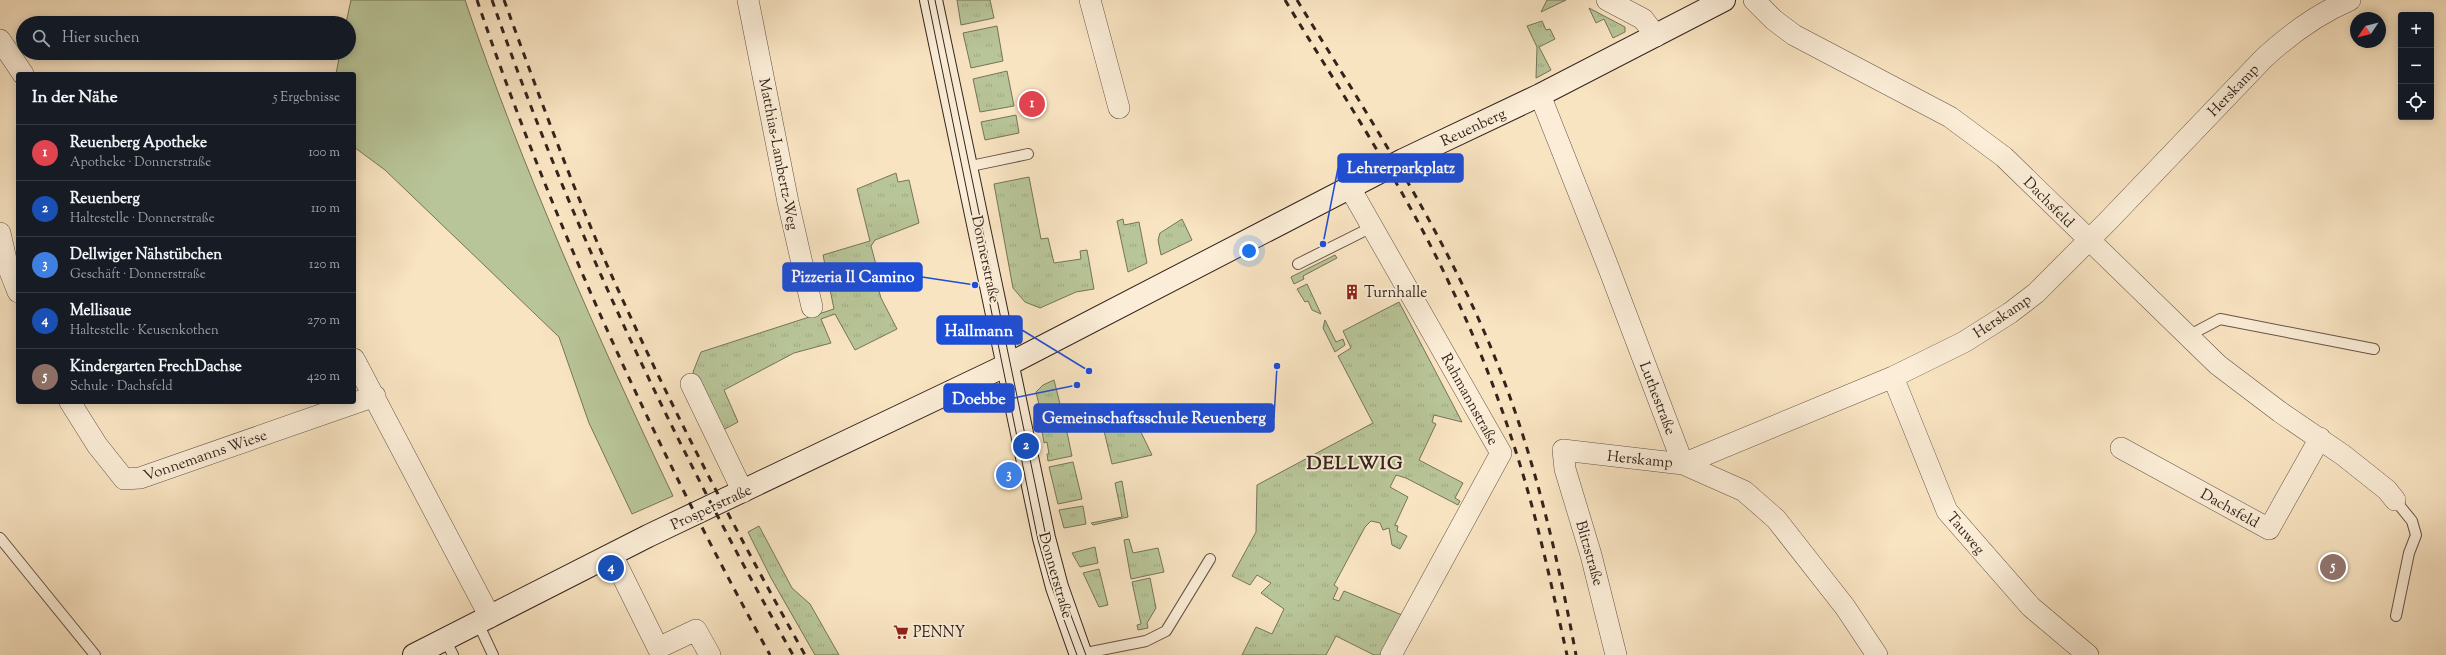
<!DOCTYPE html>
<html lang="de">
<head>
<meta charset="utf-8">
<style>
	body { margin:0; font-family:"Sorts Mill Goudy",serif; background:#20242c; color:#f1f3f6 }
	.controls { position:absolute; right:12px; top:12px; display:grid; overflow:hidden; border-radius:4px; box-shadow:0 2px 10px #0003 }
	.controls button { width:36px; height:36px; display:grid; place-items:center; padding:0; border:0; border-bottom:1px solid #363941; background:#171b24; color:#f1f3f6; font:20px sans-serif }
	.compass { position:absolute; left:2350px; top:12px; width:36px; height:36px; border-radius:50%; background:#171b24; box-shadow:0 2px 10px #0003; rotate:235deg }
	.you { position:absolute; left:1249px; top:251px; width:14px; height:14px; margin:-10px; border:3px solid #fff; border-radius:50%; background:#1a73e8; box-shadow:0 0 0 6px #1a73e833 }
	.badge { display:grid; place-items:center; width:26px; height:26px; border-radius:50%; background:#d93025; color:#fff; font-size:13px; font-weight:700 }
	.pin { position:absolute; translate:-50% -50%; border:2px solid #fff; box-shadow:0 1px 4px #0006 }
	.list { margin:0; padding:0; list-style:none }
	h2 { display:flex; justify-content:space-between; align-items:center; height:52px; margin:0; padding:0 16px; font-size:17px }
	h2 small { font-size:13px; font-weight:400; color:#9ea1a6 }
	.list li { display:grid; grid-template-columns:26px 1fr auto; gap:12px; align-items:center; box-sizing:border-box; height:56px; padding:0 16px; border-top:1px solid #363941 }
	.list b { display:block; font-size:15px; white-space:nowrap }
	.list p { margin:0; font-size:13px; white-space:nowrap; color:#9ea1a6 }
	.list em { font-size:13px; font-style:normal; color:#9ea1a6 }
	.icon { flex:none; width:22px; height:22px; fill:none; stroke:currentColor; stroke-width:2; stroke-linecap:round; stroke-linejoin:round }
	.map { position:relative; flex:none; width:2446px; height:655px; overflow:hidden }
	.search { position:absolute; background:#171b24; box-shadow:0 2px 10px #0003; left:16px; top:16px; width:340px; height:44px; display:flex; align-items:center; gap:10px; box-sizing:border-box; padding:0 14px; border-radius:22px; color:#9ea1a6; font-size:15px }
	.panel { position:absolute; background:#171b24; box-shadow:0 2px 10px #0003; left:16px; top:72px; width:340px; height:332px; border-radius:4px }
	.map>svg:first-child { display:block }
</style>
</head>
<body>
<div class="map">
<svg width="2446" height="655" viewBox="0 0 2446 655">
	<defs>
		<pattern id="grass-tufts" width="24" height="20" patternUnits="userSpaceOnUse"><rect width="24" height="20" fill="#b8c598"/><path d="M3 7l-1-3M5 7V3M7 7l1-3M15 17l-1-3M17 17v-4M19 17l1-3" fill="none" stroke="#9fa982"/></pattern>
	</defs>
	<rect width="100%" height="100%" fill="#f9e4c2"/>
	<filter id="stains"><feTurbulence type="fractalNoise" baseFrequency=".005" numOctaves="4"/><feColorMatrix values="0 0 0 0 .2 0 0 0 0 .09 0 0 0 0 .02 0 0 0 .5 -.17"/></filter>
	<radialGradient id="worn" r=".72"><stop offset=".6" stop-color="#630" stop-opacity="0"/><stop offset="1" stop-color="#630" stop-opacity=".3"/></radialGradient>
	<path fill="url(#grass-tufts)" stroke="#76745a" d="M957,0H990L994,18L961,25Z
		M1547,0H1566L1541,12Z
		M1589,8L1625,27V32L1613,38L1604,19L1596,23Z
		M1542,21L1546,30L1550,29L1555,39L1539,47L1551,70L1536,78L1537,47L1527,26Z
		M997,26L1003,61L971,68L963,33Z
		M1007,71L1014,106L980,112L973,79Z
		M1016,115L1019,133L985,140L981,122Z
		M896,173L898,182L909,180L919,223L875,240L871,246L879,276L877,284L881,298L897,329L855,350L835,314L821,319L831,343L794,353L724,390L738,422L721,431L693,372L701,352L834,309L823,255L870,241L857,189Z
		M1029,177L1041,239L1048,238L1054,263L1081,259L1080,251L1087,250L1094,289L1076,292L1040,308L1025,302L1013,288L994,184Z
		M1123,219L1124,225L1139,222L1147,263L1128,272L1117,221Z
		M1182,219L1192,240L1161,255L1158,240L1160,233Z
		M1335,255L1337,258L1303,276L1304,279L1294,284L1291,277Z
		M1307,284L1321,314L1312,310L1308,301L1305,302L1297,289Z
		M1399,302L1462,422L1434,415L1432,422L1436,424L1419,460L1463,483L1455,498L1460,501L1458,505L1406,478L1396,475L1390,487L1408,497L1395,525L1398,526L1397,531L1407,536L1400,549L1392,545L1389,528L1383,530L1380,523L1371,521L1365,527L1334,585L1338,588L1333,599L1339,601L1344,591L1402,615L1381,655H1374L1336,636L1326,655H1242L1256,627L1272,634L1284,609L1261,593L1271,583L1257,575L1250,585L1232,576L1256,532L1257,485L1373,423L1338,356L1351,348L1343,331Z
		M1325,320L1336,342L1343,339L1345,345L1335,352L1323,328Z
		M1054,380L1060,404L1040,409L1036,392L1043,385Z
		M1064,418L1072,456L1048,461L1047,454H1049L1047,442L1044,443L1041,425Z
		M1137,424L1152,455L1112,464L1104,431Z
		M1073,462L1082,499L1058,504L1049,467Z
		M1122,481L1128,517L1093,525L1091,523L1122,517L1115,483Z
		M1083,506L1086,524L1064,528L1059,510Z
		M759,526L792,588L810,604L839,655H815L771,578L748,532Z
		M1129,539L1133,553L1158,548L1164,572L1131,579L1124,540Z
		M1095,547L1098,563L1080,567L1072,553Z
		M1099,569L1108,605L1099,607L1083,573Z
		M1150,578L1156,608L1147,623L1148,628L1138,630L1137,625L1141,624L1132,582Z"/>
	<path fill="#b8c598" stroke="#76745a" d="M351,0H465C523,170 596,334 673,496L632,514L589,423L559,337L385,170L354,147V74H336L340,53H349V23H346Z"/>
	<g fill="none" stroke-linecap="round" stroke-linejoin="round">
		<g stroke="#655346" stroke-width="12">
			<path id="lane" d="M966,167L1028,154
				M1298,264L1372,227
				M2188,336L2220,319L2374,349
				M2395,500L2412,521L2416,535L2409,553L2396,616
				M0,538L95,655
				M478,623L493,655
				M445,639L453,655
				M1081,654L1146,641L1166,631L1210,559"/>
		</g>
		<g stroke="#655346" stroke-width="22">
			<path id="street" d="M748,0L788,202L812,307
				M1090,0L1119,108
				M1607,0L1643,19L1656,36
				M1754,0L1774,20L1794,35L1950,117L2004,157L2218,365L2280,412L2343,455L2387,490L2395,500
				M0,40L23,74
				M1540,95L1609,269L1683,464L1744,491L1776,519L1845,607L1877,655
				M1350,188L1501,453L1391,655
				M0,233L7,264L18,292
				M354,359L490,617
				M1893,377L1947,511L2031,607L2088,655
				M691,384L743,492
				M70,402L97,445L124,479L140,478L375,396
				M2121,448L2269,529L2320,438
				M612,555L658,648L696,630L710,655
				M1616,655L1591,555L1565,469L1563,450L1683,464L1893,377L1964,342L2010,313L2036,293L2108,221L2264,58C2290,34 2317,14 2350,0"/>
		</g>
		<g stroke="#34231c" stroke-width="24">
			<path id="secondary" d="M931,0L1044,538L1057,587L1081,655
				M414,655L648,536L1009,364L1403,160L1540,95L1724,0"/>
		</g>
		<use href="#lane" stroke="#fbedd7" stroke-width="10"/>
		<use href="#street" stroke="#fbedd7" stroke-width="21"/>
		<use href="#secondary" stroke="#fbedd7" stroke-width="22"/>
		<path stroke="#34231c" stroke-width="1" d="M928,0L1038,540L1050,582L1077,655
			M935,0L1048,546L1058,581L1086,655"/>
		<path stroke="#34231c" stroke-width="3" stroke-dasharray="7 7" stroke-linecap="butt" d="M477,0C554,227 654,445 770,655
			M492,0C571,228 675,445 793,655
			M504,0C540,98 576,198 620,294C676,417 739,537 805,655
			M1285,0C1342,94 1404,187 1451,287C1477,341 1499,398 1517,455C1538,521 1552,588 1567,655
			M1297,0C1365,111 1438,222 1489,343C1531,443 1556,548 1576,655"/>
	</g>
	<defs>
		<g id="building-bare" transform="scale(1.2)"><path d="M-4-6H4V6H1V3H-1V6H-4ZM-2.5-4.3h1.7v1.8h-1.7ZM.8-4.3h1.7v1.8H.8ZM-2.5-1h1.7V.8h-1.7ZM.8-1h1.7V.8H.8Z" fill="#8f2418" stroke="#fbedd7" stroke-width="2.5" paint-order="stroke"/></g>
		<g id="supermarket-bare" transform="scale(1.2)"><path d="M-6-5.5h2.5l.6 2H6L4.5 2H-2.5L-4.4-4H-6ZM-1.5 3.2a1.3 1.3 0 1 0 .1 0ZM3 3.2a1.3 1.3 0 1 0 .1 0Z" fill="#8f2418" stroke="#fbedd7" stroke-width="2.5" paint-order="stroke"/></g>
	</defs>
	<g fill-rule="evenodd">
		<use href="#building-bare" x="1352" y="292"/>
		<use href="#supermarket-bare" x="901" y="632"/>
	</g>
	<g text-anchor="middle" stroke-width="4" stroke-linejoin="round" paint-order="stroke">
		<g font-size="15" fill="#34231c" stroke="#fbedd7">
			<text transform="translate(2233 90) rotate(-46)" y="5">Herskamp</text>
			<text transform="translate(1473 127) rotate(-25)" y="5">Reuenberg</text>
			<text transform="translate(779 154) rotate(79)" y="5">Matthias-Lambertz-Weg</text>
			<text transform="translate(2049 202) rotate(45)" y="5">Dachsfeld</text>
			<text transform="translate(986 259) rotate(78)" y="5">Donnerstraße</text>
			<text transform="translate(2002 316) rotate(-34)" y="5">Herskamp</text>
			<text transform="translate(1658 398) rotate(69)" y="5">Luthestraße</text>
			<text transform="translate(1470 399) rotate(61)" y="5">Rahmannstraße</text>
			<text transform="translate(205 455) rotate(-19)" y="5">Vonnemanns Wiese</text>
			<text transform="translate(1640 459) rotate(6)" y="5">Herskamp</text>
			<text transform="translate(711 507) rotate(-25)" y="5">Prosperstraße</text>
			<text transform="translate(2230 508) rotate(29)" y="5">Dachsfeld</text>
			<text transform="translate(1966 533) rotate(50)" y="5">Tauweg</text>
			<text transform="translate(1590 553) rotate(74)" y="5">Blitzstraße</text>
			<text transform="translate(1056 575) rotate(74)" y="5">Donnerstraße</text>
		</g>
		<g font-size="15" fill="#34231c" stroke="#fbedd7" text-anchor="start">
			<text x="1364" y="297">Turnhalle</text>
			<text x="913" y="637">PENNY</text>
		</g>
		<g font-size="19" font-weight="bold" letter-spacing="1" fill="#34231c" stroke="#fbedd7">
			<text x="1355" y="469">DELLWIG</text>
		</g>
	</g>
	<path fill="none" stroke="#1d4ed8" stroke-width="1.5" d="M1323 244L1338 168M975 285L922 277M1089 371L1022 330M1077 385L1014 398M1277 366L1274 418"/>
	<g fill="#1d4ed8" stroke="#fbedd7" stroke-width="1.5">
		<circle cx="1323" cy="244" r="4"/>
		<circle cx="975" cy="285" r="4"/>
		<circle cx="1089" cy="371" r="4"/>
		<circle cx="1077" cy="385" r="4"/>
		<circle cx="1277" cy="366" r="4"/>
	</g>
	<g fill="#1d4ed8" stroke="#1d4ed8" stroke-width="1.5">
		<rect x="1338" y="154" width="125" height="28" rx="4"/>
		<rect x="783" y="263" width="139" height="28" rx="4"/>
		<rect x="937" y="316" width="85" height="28" rx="4"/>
		<rect x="944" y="384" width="70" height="28" rx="4"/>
		<rect x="1034" y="404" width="240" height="28" rx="4"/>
	</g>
	<g font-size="16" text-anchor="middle" font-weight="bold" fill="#fff">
		<text x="1401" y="173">Lehrerparkplatz</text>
		<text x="853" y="282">Pizzeria Il Camino</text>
		<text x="979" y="336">Hallmann</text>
		<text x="979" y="404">Doebbe</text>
		<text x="1154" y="423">Gemeinschaftsschule Reuenberg</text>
	</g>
	<rect width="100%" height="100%" filter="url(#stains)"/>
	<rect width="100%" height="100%" fill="url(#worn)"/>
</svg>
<div class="controls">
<button>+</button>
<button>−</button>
<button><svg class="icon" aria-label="locate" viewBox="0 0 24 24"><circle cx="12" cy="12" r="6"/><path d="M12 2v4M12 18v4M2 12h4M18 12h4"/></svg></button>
</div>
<svg class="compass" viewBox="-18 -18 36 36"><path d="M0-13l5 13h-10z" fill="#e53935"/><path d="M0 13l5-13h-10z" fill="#9ea1a6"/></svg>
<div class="you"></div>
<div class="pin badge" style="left:1032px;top:104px;background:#e0444e">1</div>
<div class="pin badge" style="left:1026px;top:446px;background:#1a4fb4">2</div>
<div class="pin badge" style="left:1009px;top:475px;background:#3f7fe0">3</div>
<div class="pin badge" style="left:611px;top:568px;background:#1a4fb4">4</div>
<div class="pin badge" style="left:2333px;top:567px;background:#8d6e63">5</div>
<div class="search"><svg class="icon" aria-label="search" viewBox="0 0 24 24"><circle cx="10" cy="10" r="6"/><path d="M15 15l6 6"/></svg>Hier suchen</div>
<section class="panel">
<h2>In der Nähe<small>5 Ergebnisse</small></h2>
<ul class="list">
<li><span class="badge" style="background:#e0444e">1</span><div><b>Reuenberg Apotheke</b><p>Apotheke · Donnerstraße</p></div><em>100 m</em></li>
<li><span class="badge" style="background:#1a4fb4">2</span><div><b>Reuenberg</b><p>Haltestelle · Donnerstraße</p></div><em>110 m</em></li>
<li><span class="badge" style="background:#3f7fe0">3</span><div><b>Dellwiger Nähstübchen</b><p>Geschäft · Donnerstraße</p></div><em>120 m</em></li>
<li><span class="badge" style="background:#1a4fb4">4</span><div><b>Mellisaue</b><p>Haltestelle · Keusenkothen</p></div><em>270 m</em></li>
<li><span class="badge" style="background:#8d6e63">5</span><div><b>Kindergarten FrechDachse</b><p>Schule · Dachsfeld</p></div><em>420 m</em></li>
</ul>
</section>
</div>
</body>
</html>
